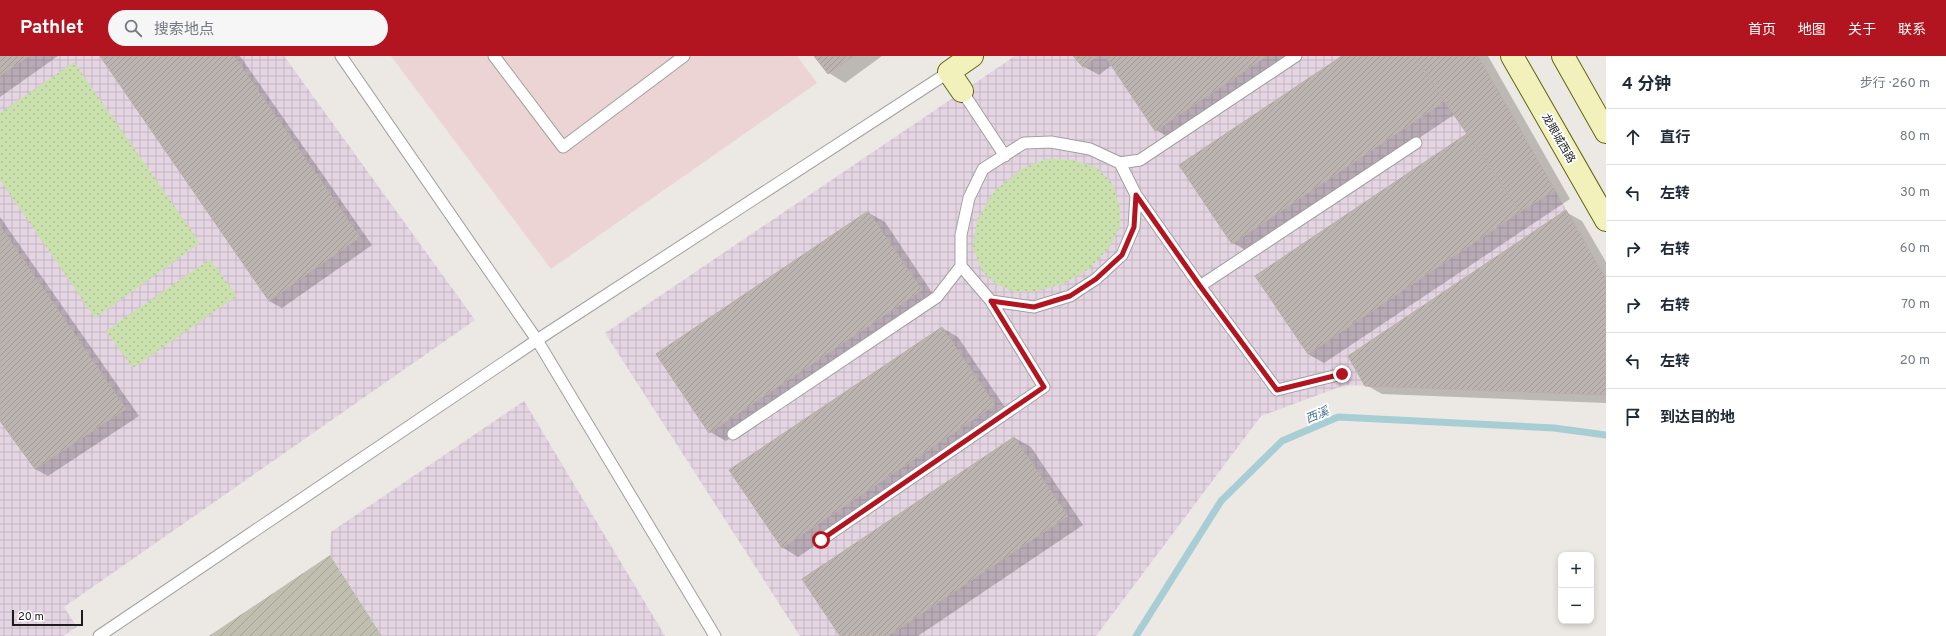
<!DOCTYPE html>
<html lang="zh">
<head>
<meta charset="utf-8">
<style>
	body { margin:0; font-family:Overpass,"Noto Sans SC",sans-serif; background:#f6f6f7; color:#1f2937 }
	.controls { position:absolute; right:12px; bottom:12px; display:grid; overflow:hidden; border-radius:8px; box-shadow:0 2px 6px #0003 }
	.controls button { width:36px; height:36px; display:grid; place-items:center; padding:0; border:0; border-bottom:1px solid #e0e1e3; background:#fff; color:#1f2937; font:20px sans-serif }
	.scale { position:absolute; left:12px; bottom:10px; width:71px; box-sizing:border-box; padding-left:4px; border:2px solid #1c1c1c; border-top:0; font-size:11px; line-height:14px; white-space:nowrap; color:#1c1c1c; -webkit-text-stroke:3px #fff; paint-order:stroke }
	.stop { position:absolute; width:12px; height:12px; margin:-9px; border:3px solid #b2151f; border-radius:50%; background:#fff }
	.stop.end { background:#b2151f; border-color:#fff; box-shadow:0 1px 4px #0008 }
	.list { margin:0; padding:0; list-style:none }
	h2 { display:flex; justify-content:space-between; align-items:center; height:52px; margin:0; padding:0 16px; font-size:17px }
	h2 small { font-size:13px; font-weight:400; color:#747a83 }
	.list li { display:grid; grid-template-columns:26px 1fr auto; gap:12px; align-items:center; box-sizing:border-box; height:56px; padding:0 16px; border-top:1px solid #e0e1e3 }
	.list b { display:block; font-size:15px; white-space:nowrap }
	.list em { font-size:13px; font-style:normal; color:#747a83 }
	.icon { flex:none; width:22px; height:22px; fill:none; stroke:currentColor; stroke-width:2; stroke-linecap:round; stroke-linejoin:round }
	.map { position:relative; flex:none; width:1606px; height:580px; overflow:hidden }
	header { display:flex; align-items:center; gap:24px; box-sizing:border-box; height:56px; padding:0 20px; background:#b2151f; color:#fff }
	header strong { font-size:19px }
	nav { display:flex; gap:22px; margin-inline-start:auto; font-size:14px }
	.search { width:280px; height:36px; background:#f6f6f7; display:flex; align-items:center; gap:10px; box-sizing:border-box; padding:0 14px; border-radius:22px; color:#747a83; font-size:15px }
	main { display:flex }
	aside { flex:1; background:#fff }
	.map>svg:first-child { display:block }
</style>
</head>
<body>
<header>
<strong>Pathlet</strong>
<div class="search"><svg class="icon" aria-label="search" viewBox="0 0 24 24"><circle cx="10" cy="10" r="6"/><path d="M15 15l6 6"/></svg>搜索地点</div>
<nav><a>首页</a><a>地图</a><a>关于</a><a>联系</a></nav>
</header>
<main>
<div class="map">
<svg width="1606" height="580" viewBox="0 0 1606 580">
	<defs>
		<pattern id="industrial-grid" width="8" height="8" patternUnits="userSpaceOnUse"><rect width="8" height="8" fill="#e5d5e3"/><path d="M0 4h8M4 0v8" fill="none" stroke="#c4b6c2"/></pattern>
		<pattern id="construction-furrows" width="10" height="10" patternUnits="userSpaceOnUse"><rect width="10" height="10" fill="#c0bfaf"/><path d="M-1 1l2-2M0 10L10 0M9 11l2-2" fill="none" stroke="#a4a496"/></pattern>
		<pattern id="grass-dots" width="8" height="8" patternUnits="userSpaceOnUse"><rect width="8" height="8" fill="#cae1ad"/><path d="M2 2h.1M6 6h.1" fill="none" stroke="#adc094" stroke-width="1.8" stroke-linecap="round"/></pattern>
		<pattern id="building-hatch" width="6" height="6" patternUnits="userSpaceOnUse"><rect width="6" height="6" fill="#bcb4b0"/><path d="M-1 1l2-2M0 6l6-6M5 7l2-2" fill="none" stroke="#a19a97"/></pattern>
	</defs>
	<rect width="100%" height="100%" fill="#ece8e3"/>
	<path fill="#ecd3d4" d="M391,0H797L817,27L551,213Z"/>
	<path fill="url(#industrial-grid)" d="M0,0H284L475,264L64,551L77,571L63,580H0Z
		M1015,0H1478L1606,223V339L1345,329L1261,360L1096,580H800L605,277Z
		M524,345L665,580H382L330,499L331,476Z"/>
	<path fill="url(#construction-furrows)" d="M330,499L382,580H209Z"/>
	<path fill="url(#grass-dots)" d="M74,6L200,187L95,262L0,124V57Z
		M1046,103L1074,104L1097,112L1112,127L1120,151V171L1108,193L1089,213L1063,228L1037,235L1015,236L996,228L982,215L973,192L977,164L995,134L1023,112Z
		M210,203L237,240L133,312L106,275Z"/>
	<path fill="#0003" d="M0,0H58L0,41Z
		M101,0H240L372,189L282,252L269,245Z
		M815,0H882L845,27L829,17Z
		M1074,0H1296L1172,83L1156,74L1112,9L1099,19L1083,10Z
		M1344,0H1488L1570,143L1324,307L1308,298L1469,77L1455,58L1249,196L1233,187Z
		M1566,156L1582,165L1606,206V347L1382,338L1366,329Z
		M869,157L885,166L937,244L726,385L710,376Z
		M0,161L139,360L48,420L35,413L0,363Z
		M942,272L958,281L1010,359L798,501L782,491Z
		M1015,382L1031,391L1083,469L918,580H841Z"/>
	<g fill="none" stroke-linecap="round" stroke-linejoin="round">
		<path stroke="#a7ced5" stroke-width="7" d="M1136,580L1221,445L1282,385L1338,361L1554,372L1606,379"/>
	</g>
	<path fill="url(#building-hatch)" stroke="#bcafa7" d="M0,0H29L0,20Z
		M100,0H234L360,181L269,245Z
		M814,0H854L828,18Z
		M1073,0H1097L1083,11Z
		M1105,0H1267L1155,75Z
		M1342,0H1414L1445,45L1232,188L1179,109Z
		M1414,0H1478L1555,134L1520,156Z
		M1468,77L1520,156L1308,298L1255,220Z
		M1566,154L1606,223V339L1365,330L1348,300Z
		M868,155L922,234L709,377L656,298Z
		M0,170L126,353L35,413L0,365Z
		M942,271L995,349L782,492L729,414Z
		M1014,381L1068,460L888,580H840L802,523Z"/>
	<g fill="none" stroke-linecap="round" stroke-linejoin="round">
		<g stroke="#a0a0a0" stroke-width="13">
			<path id="lane" d="M341,0L537,284L715,580
				M494,0L563,91L684,0
				M962,35L1005,100
				M1051,86L1090,93L1120,107L1136,139L1134,171L1122,199L1096,223L1070,240L1034,251L991,245L961,210V179L969,142L983,113L1024,87Z
				M1120,107L1140,104L1296,0
				M1136,139L1200,230L1277,334L1342,318
				M1200,230L1416,87
				M733,378L937,241L961,210
				M821,484L1044,331L991,245
				M99,580L537,284L949,16"/>
		</g>
		<g stroke="#626610" stroke-width="24">
			<path id="secondary" d="M1512,0L1606,164
				M1563,0L1606,76
				M962,35L949,16L972,0"/>
		</g>
		<use href="#lane" stroke="#fff" stroke-width="11"/>
		<use href="#secondary" stroke="#f2f1bb" stroke-width="22"/>
	</g>
	<g fill="none" stroke-linecap="round" stroke-linejoin="round">
		<path stroke="#b2151f" stroke-width="5" d="M821,484L1044,331L991,245L1034,251L1070,240L1096,223L1122,199L1134,171L1136,139L1200,230L1277,334L1342,318"/>
	</g>
	<g text-anchor="middle" stroke-width="4" stroke-linejoin="round" paint-order="stroke">
		<g font-size="11" fill="#1c1c1c" stroke="#fff">
			<text transform="translate(1559 82) rotate(60)" y="4">龙眼城西路</text>
		</g>
		<g font-size="12" font-style="italic" fill="#507a99" stroke="#fff">
			<text transform="translate(1317 359) rotate(-23)" y="4">西溪</text>
		</g>
	</g>
</svg>
<div class="controls">
<button>+</button>
<button>−</button>
</div>
<div class="scale">20 m</div>
<div class="stop" style="left:821px;top:484px"></div>
<div class="stop end" style="left:1342px;top:318px"></div>
</div>
<aside>
<h2>4 分钟<small>步行 · 260 m</small></h2>
<ul class="list">
<li><svg class="icon" aria-label="ahead" viewBox="0 0 24 24"><path d="M12 20V5M6 11l6-6 6 6"/></svg><div><b>直行</b></div><em>80 m</em></li>
<li><svg class="icon" aria-label="left" viewBox="0 0 24 24"><path d="M17 20v-9H6M10 6l-5 5 5 5"/></svg><div><b>左转</b></div><em>30 m</em></li>
<li><svg class="icon" aria-label="right" viewBox="0 0 24 24"><path d="M7 20v-9h11M14 6l5 5-5 5"/></svg><div><b>右转</b></div><em>60 m</em></li>
<li><svg class="icon" aria-label="right" viewBox="0 0 24 24"><path d="M7 20v-9h11M14 6l5 5-5 5"/></svg><div><b>右转</b></div><em>70 m</em></li>
<li><svg class="icon" aria-label="left" viewBox="0 0 24 24"><path d="M17 20v-9H6M10 6l-5 5 5 5"/></svg><div><b>左转</b></div><em>20 m</em></li>
<li><svg class="icon" aria-label="arrive" viewBox="0 0 24 24"><path d="M6 21V4h12l-3 4 3 4H6"/></svg><div><b>到达目的地</b></div></li>
</ul>
</aside>
</main>
</body>
</html>
